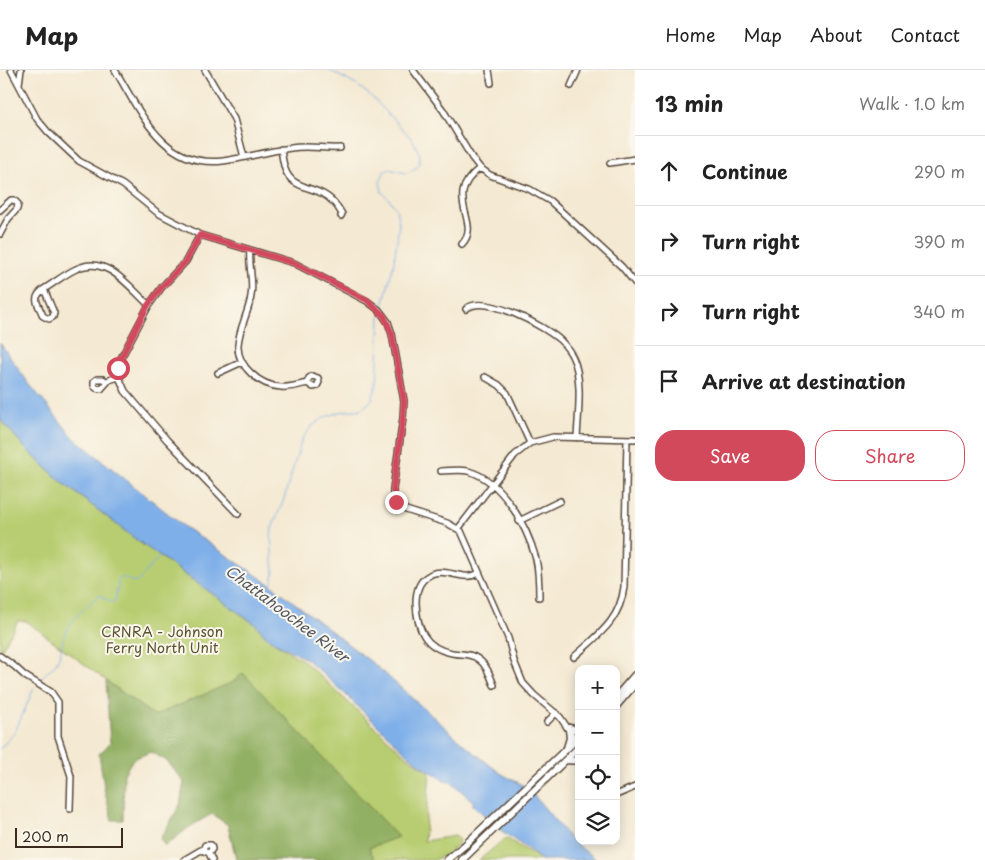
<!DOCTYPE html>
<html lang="en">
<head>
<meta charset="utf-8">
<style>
	body { margin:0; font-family:"Playpen Sans",sans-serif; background:#f2f2f2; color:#222 }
	.controls { position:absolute; right:15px; bottom:15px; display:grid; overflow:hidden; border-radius:10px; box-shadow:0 2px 12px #0003 }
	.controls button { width:45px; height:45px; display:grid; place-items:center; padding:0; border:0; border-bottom:1px solid #e0e0e0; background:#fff; color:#222; font:25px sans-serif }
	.scale { position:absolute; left:15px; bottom:12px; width:108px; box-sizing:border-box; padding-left:5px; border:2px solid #3b2a1e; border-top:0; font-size:14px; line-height:18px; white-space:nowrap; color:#3b2a1e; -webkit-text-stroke:4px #fbf7ec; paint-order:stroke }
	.stop { position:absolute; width:15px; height:15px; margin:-11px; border:4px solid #d1495b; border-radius:50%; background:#fff }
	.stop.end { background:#d1495b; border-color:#fff; box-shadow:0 1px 5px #0008 }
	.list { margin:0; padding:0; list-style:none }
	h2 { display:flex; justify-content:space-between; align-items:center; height:65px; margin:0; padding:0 20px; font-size:21px }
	h2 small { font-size:16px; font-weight:400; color:#767676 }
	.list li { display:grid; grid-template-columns:32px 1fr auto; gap:15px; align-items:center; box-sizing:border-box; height:70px; padding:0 20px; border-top:1px solid #e0e0e0 }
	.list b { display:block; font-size:19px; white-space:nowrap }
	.list em { font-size:16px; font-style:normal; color:#767676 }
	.actions { display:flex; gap:10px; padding:15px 20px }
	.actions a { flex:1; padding:11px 0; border:1px solid #d1495b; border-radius:20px; text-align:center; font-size:18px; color:#d1495b }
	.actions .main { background:#d1495b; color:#fff }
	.icon { flex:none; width:28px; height:28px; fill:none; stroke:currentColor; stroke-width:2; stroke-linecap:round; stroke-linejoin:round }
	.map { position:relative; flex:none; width:635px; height:790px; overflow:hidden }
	header { display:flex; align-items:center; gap:30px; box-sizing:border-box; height:70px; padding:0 25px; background:#fff; border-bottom:1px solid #e0e0e0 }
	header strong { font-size:24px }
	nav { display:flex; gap:28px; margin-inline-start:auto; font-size:18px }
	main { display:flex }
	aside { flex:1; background:#fff }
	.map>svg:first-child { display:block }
</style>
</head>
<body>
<header>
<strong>Map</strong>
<nav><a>Home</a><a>Map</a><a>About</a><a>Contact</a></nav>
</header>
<main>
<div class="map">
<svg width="635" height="790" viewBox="0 0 635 790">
	<rect width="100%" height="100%" fill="#fbf7ec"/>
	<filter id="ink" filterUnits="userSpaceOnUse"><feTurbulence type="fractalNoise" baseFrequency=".02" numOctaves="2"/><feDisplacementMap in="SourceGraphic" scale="10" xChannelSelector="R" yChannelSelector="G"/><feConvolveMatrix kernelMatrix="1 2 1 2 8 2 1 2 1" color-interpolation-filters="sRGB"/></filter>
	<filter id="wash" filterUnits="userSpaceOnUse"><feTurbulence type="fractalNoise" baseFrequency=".0096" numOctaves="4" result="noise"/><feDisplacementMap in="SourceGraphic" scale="20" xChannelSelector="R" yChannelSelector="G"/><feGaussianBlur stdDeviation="1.12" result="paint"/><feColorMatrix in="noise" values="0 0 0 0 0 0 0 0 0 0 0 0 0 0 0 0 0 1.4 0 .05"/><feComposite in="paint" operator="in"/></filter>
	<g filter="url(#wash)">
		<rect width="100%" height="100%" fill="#f4e9d2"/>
		<path fill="#b8cd71" stroke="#7a7c48" d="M0,349L27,380L62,412L138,471L255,554L269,569L305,592L404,684L430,703L424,771L455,766L458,768L459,773L447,784L434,790H236L228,755L154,646L26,551H18L2,579H0Z
			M506,768L542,790H479Z"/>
		<path fill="#92b063" stroke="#666d40" d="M243,603L398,767L369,778L375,790H238L228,755L212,744L191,756L165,776L160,769L180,735L184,712L167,691L151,682L133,689L124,704L123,750H112L105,723L99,684L110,673L106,611L154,646L233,612Z"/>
		<path fill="#7eafe9" stroke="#5c6c84" d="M0,273L30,315L74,368L186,458L274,517L375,595L466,676L500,703L528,718L571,770L597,790H541L529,780L503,762L472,734L474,732L451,712L446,711L422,696L403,680L344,623L306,589L269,569L255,554L138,471L62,412L27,380L0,349Z"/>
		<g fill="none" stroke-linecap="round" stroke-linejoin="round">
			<path stroke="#7eafe9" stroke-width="1" d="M329,0L358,16L371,26L413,70L420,84L419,94L416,98L406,103L389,99L384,102L380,112L382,122L390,130L396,139L399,154L394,193L382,239
				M143,505L159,487
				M271,517L274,503L271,469L272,458L283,432L302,369L312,356L325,347L340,342L361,339L369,333L372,329L377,314L380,246
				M39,611C44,603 53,599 57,591C62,582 61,573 65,564C72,548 86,537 99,525L109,531L115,532L119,508C126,507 130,512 137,512L142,507
				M0,679L15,662L34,618"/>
		</g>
	</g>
	<g filter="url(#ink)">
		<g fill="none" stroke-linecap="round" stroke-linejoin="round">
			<g stroke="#574739" stroke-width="8">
				<path id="minor" d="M11,0L37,49L48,62L79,91L123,115L158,143L200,165L294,193L367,231L379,240L388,252L392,264L404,331L403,348L393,419V426L396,432L406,440L447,453L461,461L508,568L514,591L523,613L534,625L560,647L579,675
					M115,0C141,43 163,98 223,91C246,88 268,81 291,78C308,75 324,79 340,78
					M205,0L234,49L244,87
					M413,0L443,40L472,88L480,98L490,105L529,119L550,131L622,197L635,213
					M489,0L491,13
					M19,14L21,0
					M571,16L578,0
					M281,79C282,86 283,93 285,99C291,117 308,116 323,124C331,128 337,135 342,144L341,146
					M610,93L635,89
					M0,140L11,130H14L18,134L17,139L8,149L0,164
					M200,165L186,191L162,217L149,235L121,288L118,298L119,307L125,321L167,370L238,444
					M462,174C483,152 441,127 480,98
					M250,180C248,195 254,211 251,226C249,242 239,258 238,275C237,296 260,316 281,317C290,318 299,315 307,313L313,317L317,316L319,312L318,308L312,306L309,308L307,313
					M44,219C56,212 68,201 81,197C109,187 131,219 149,235
					M44,219L54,243L53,247L49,249L43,246C38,233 31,229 44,219Z
					M466,239C484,223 544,256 560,270C565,275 570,281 573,288C583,309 578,345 577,368
					M218,303L242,292
					M485,307L499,315L507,323L530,373
					M107,312L103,309H97L94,311V315L96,318L101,319L109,310L119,307
					M441,401C450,401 459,399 468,401C503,410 527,457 536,489C539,502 539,514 539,527
					M519,451L560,431
					M458,459L515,385L530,373L553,367L635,369
					M479,503C463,513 444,495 428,506C418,512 416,522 416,533C417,558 424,578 452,583C462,585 470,583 478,589C487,595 490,606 494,615
					M0,586L14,596L25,606L51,622L58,632V666L71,706L70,739
					M574,587C598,565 620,551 624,517L627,369
					M547,652L556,643
					M616,725L635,717
					M203,780L205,775H211L212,779L209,783
					M184,790L201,780L209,783L212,790"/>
			</g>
			<g stroke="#574739" stroke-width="9">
				<path id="major" d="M616,627L635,605
					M616,636L635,614
					M569,658L579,660
					M567,678L570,668L569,659
					M566,690L579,691
					M447,790L465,775L579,667
					M462,790L579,677"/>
			</g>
			<use href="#minor" stroke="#fff" stroke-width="5"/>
			<use href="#major" stroke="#fff" stroke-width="6"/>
		</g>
	</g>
	<g fill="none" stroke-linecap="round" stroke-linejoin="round" filter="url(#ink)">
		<path stroke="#d1495b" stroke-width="6" d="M118,298L121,288L148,235L162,217L186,191L200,165L294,193L367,230L384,246L392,264L404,331L403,348L393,419L396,432"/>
	</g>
	<g text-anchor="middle" stroke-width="4" stroke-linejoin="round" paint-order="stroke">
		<g font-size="14" fill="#5a5333" stroke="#fbf7ec">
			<text x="162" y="567">CRNRA - Johnson<tspan x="162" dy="16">Ferry North Unit</tspan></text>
		</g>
		<g font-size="15" font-style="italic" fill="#525965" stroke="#fbf7ec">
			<text transform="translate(287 544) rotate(37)" y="5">Chattahoochee River</text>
		</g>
	</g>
</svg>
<div class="controls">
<button>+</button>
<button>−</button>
<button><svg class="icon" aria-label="locate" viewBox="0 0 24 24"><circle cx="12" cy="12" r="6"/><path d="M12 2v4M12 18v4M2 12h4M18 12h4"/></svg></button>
<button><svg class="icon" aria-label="layers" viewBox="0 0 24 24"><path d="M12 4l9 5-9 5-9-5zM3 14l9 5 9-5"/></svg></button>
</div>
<div class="scale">200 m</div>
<div class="stop" style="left:118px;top:298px"></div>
<div class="stop end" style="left:396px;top:432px"></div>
</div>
<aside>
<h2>13 min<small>Walk · 1.0 km</small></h2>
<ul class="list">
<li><svg class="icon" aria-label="ahead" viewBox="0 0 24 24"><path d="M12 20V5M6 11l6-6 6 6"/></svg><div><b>Continue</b></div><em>290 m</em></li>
<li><svg class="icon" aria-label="right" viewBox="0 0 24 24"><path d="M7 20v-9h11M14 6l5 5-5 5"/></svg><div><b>Turn right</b></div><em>390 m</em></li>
<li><svg class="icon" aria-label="right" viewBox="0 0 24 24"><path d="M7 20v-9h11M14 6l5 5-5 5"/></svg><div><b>Turn right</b></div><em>340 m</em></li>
<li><svg class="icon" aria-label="arrive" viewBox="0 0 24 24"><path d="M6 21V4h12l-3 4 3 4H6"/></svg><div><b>Arrive at destination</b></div></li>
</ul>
<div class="actions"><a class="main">Save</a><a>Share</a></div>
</aside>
</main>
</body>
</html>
